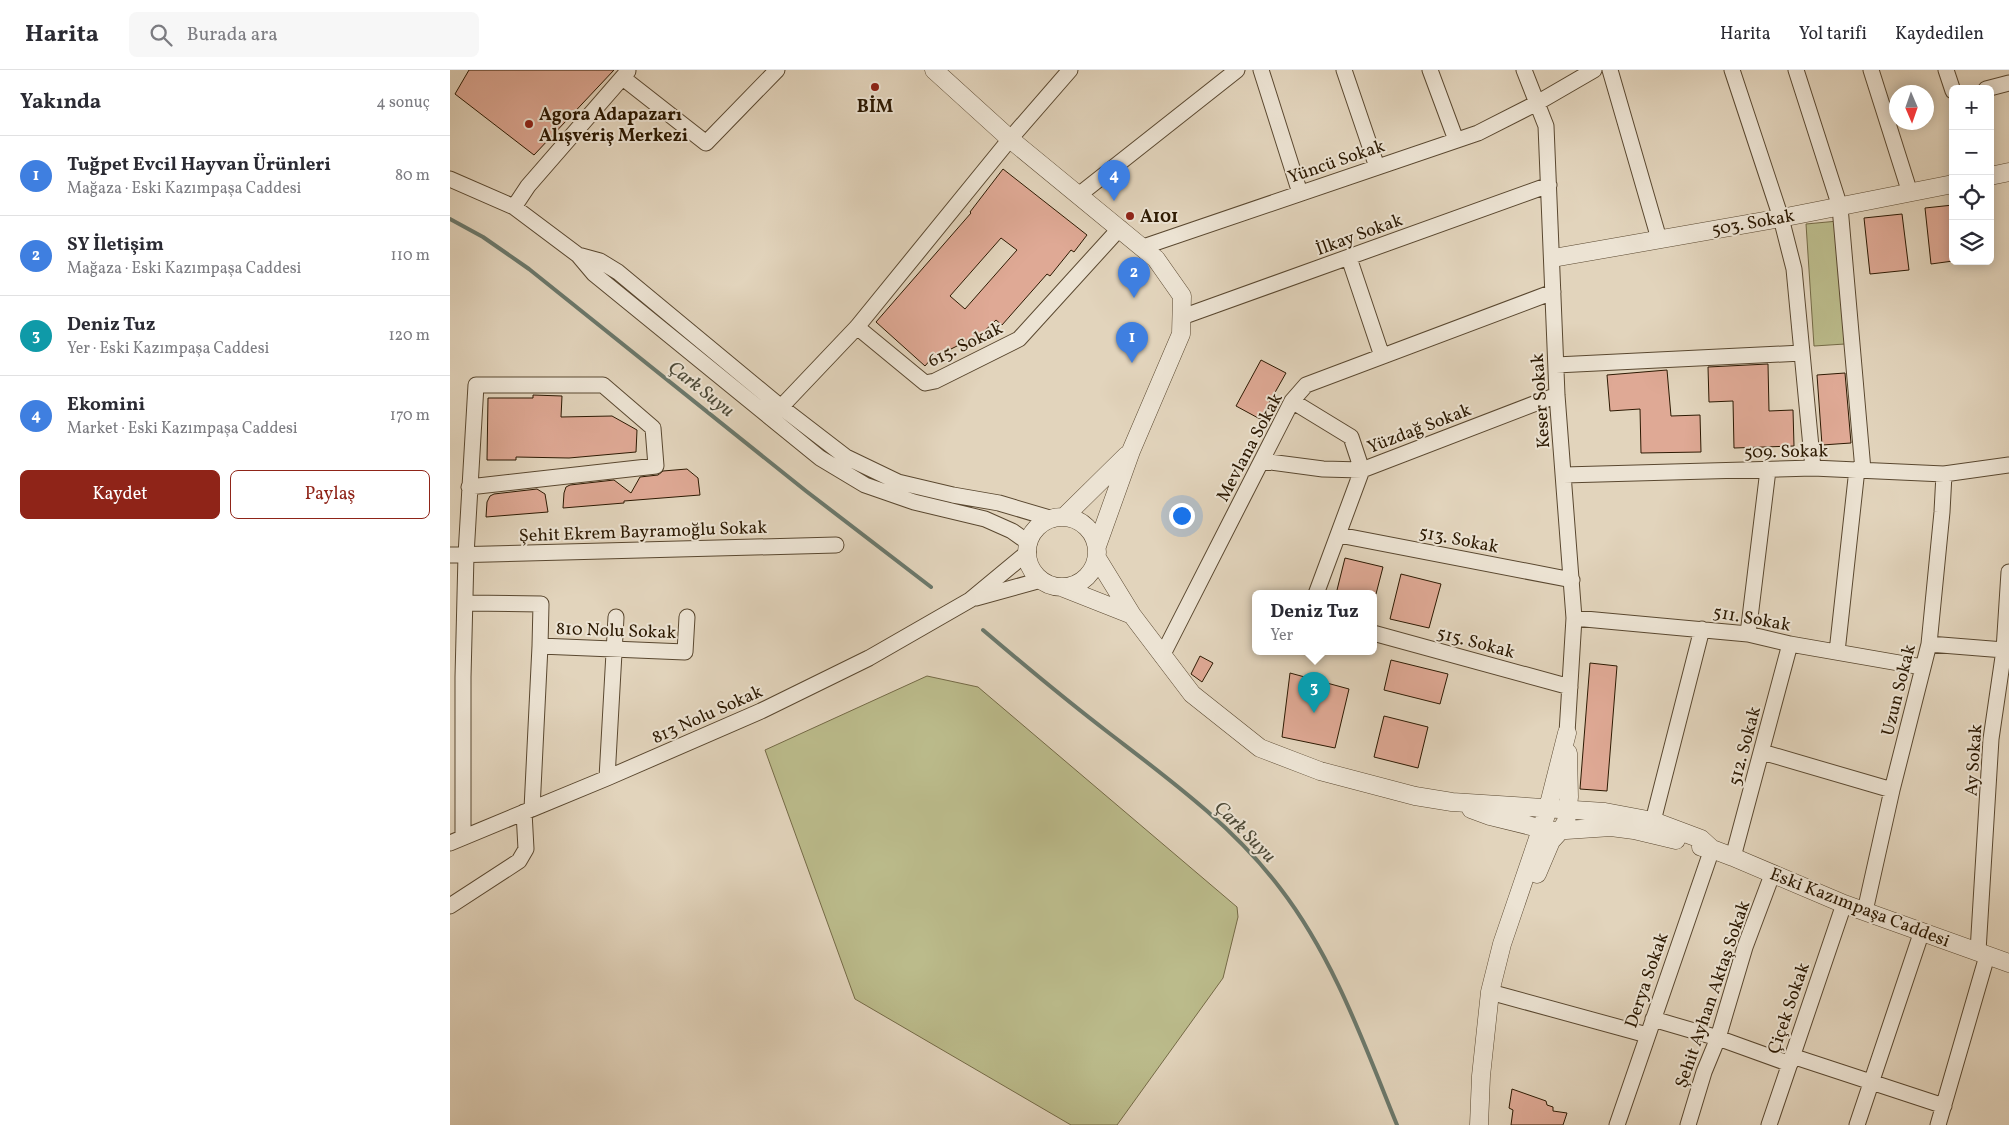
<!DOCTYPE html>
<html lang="tr">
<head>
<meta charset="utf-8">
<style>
	body { margin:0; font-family:Vollkorn,serif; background:#f7f7f7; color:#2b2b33 }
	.controls { position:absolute; right:15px; top:15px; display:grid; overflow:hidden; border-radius:8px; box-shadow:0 2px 12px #0003 }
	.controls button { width:45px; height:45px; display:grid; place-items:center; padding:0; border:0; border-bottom:1px solid #e1e1e2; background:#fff; color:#2b2b33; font:25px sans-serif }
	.compass { position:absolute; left:1439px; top:15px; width:45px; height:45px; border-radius:50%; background:#fff; box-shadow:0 2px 12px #0003; rotate:178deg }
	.you { position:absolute; left:731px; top:445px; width:18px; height:18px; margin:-12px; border:4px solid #fff; border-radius:50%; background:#1a73e8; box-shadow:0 0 0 8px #1a73e833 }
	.badge { display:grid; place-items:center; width:32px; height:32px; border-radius:50%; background:#8f2418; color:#fff; font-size:16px; font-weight:700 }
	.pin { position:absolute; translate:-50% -41px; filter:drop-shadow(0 1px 2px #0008) }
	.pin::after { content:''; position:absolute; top:26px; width:18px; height:15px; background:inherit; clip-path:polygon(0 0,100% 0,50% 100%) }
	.popup { position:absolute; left:802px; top:520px; width:125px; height:65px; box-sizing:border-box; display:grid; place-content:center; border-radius:8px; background:#fff; filter:drop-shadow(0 1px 4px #0005); font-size:16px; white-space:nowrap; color:#7c7c81 }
	.popup b { font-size:19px; color:#2b2b33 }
	.popup::after { content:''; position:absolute; left:50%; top:100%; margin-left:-10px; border:10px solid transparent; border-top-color:#fff }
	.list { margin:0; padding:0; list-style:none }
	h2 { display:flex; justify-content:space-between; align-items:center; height:65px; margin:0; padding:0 20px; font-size:21px }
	h2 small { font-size:16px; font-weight:400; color:#7c7c81 }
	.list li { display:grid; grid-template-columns:32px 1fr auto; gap:15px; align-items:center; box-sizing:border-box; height:80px; padding:0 20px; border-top:1px solid #e1e1e2 }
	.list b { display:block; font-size:19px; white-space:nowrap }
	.list p { margin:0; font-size:16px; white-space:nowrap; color:#7c7c81 }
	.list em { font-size:16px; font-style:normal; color:#7c7c81 }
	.actions { display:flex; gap:10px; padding:15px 20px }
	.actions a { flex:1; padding:11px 0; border:1px solid #8f2418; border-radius:8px; text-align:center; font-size:18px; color:#8f2418 }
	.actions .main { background:#8f2418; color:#fff }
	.icon { flex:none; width:28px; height:28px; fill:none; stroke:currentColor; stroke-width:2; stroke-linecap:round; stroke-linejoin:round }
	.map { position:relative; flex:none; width:1559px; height:1055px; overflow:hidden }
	header { display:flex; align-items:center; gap:30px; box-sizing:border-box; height:70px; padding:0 25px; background:#fff; border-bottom:1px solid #e1e1e2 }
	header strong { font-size:24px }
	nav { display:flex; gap:28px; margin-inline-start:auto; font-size:18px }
	.search { width:350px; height:45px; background:#f7f7f7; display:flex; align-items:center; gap:12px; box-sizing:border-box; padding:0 18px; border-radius:8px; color:#7c7c81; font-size:19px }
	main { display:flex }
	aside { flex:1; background:#fff }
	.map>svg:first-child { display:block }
</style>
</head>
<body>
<header>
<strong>Harita</strong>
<div class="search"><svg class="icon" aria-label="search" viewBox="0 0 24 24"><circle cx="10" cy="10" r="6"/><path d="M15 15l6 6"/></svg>Burada ara</div>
<nav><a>Harita</a><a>Yol tarifi</a><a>Kaydedilen</a></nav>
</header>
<main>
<aside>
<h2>Yakında<small>4 sonuç</small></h2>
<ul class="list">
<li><span class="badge" style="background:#3f7fe0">1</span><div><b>Tuğpet Evcil Hayvan Ürünleri</b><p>Mağaza · Eski Kazımpaşa Caddesi</p></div><em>80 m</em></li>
<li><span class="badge" style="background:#3f7fe0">2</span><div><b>SY İletişim</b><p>Mağaza · Eski Kazımpaşa Caddesi</p></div><em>110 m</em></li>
<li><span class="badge" style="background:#0f9aa8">3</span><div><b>Deniz Tuz</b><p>Yer · Eski Kazımpaşa Caddesi</p></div><em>120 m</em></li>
<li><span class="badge" style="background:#3f7fe0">4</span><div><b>Ekomini</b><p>Market · Eski Kazımpaşa Caddesi</p></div><em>170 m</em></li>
</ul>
<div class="actions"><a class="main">Kaydet</a><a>Paylaş</a></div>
</aside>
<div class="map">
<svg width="1559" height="1055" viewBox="0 0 1559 1055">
	<rect width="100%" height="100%" fill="#e2d4bc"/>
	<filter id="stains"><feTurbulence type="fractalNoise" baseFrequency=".004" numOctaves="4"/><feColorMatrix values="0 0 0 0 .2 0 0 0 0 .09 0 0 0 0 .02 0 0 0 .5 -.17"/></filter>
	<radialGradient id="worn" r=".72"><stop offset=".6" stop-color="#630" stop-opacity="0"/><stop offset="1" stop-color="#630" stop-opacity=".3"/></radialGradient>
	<path fill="#bbbb8b" stroke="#746a46" d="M1388,151L1395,274L1364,276L1356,154Z
		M477,606L528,617L787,837L788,847L773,908L667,1055H621L405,929L315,680Z"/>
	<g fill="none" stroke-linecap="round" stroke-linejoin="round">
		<path stroke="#6b786b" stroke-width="4" d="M0,149L33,167L79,199L356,421L481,517
			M533,560C574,595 616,630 659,663C720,710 783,756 830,818C884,888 914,974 947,1055"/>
	</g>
	<path fill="#dfa995" stroke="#2c1902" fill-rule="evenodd" d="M19,0H164L84,85L5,24Z
		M553,99L637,165L624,182L621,180L600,206L597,204L552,255L546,250L525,270L517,271L481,289L475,296L426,252L521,143L520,142ZM551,168L567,180L515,239L500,226Z
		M1503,135V191L1481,194L1475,138Z
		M1452,144L1459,200L1420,204L1414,148Z
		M811,290L836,303L810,349L786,336Z
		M1318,294L1319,341L1343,340L1344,376L1284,378L1283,331L1259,332L1258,297Z
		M1217,300L1221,346L1250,345L1251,382L1191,383L1190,339L1160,341L1157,305Z
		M1395,303L1401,373L1372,375L1367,305Z
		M83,325L112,326L111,347L162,346L187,360L186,382L119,388L66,387V390H37L38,328H83Z
		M237,399L248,408L250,425L174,431V433L113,438L114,423L116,417L120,415L164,410L181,423L190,407L208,405L213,401Z
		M87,419L95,424L98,442L36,447L37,432L40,426L44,424Z
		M895,488L933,497L926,524H886Z
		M951,504L991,514L979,558L940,549Z
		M750,586L763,593L752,612L741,604Z
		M941,590L998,604L990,634L934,620Z
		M1140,593L1167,596L1157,721L1130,719Z
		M840,603L899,619L885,678L832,667Z
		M934,646L978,657L968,698L924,687Z
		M1062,1019L1096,1031L1097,1035L1103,1037V1041L1117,1043L1113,1055H1061L1063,1040L1059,1038Z"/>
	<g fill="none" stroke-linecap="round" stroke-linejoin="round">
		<g stroke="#5a4830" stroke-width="17">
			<path id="minor" d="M811,0L850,123
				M894,0L927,97
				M980,0L1006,70
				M1074,0L1096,56L1107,325L1124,548L1117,663
				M1160,0L1209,169
				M1282,0L1331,148L1344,199L1363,398
				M1346,0L1390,137L1413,400
				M1421,0L1460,123
				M1496,0L1503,21
				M173,8L256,73L327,0
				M1536,19L1559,13
				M0,109L64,137L128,185L144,204L370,388L415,415L464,432L535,449L562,461L579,473
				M630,124L787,0
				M64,137L78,116L178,1
				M693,177L1028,63L1087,33L1144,0
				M128,185L150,191L168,202L331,337L396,387L448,412L503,425L549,433L603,449
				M899,188L932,286
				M732,247L1099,115
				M407,257L475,313L485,311L569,269L670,158
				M1106,295L1352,283
				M331,337L407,257L560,69L620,0
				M812,391L873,399L912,400L901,367L842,331
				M1114,405L1363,398L1494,404L1559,395
				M889,465L1122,510
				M0,485L386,475
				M866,524L912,400L1107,325
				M526,528L591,510
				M16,533L91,534L90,576L235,582L237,547
				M1124,548L1298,564L1340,574L1472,597
				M923,563L1120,617
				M1298,564L1318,400
				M1479,574L1554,580
				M1387,582L1407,399
				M712,586L842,331L856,315L1103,222
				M1312,682L1442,720
				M157,708L166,547
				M82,739L90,576
				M1203,751L1252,559
				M13,767V607L16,485L26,315H153L203,358L206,396L19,417
				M0,773L157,708L311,641L419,588L520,530L578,482
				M1283,787L1340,574
				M0,836L69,791L76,779L74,742
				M1415,841L1442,720L1479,574L1492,442L1494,404
				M1528,881L1541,669L1554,580L1559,502
				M1040,922L1197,965
				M1203,949L1268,968L1340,994
				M1342,986L1494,1036
				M1167,1055L1262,779
				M1238,1055L1254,1002L1268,968L1295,877L1322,805
				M1319,1055L1394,834
				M1407,1055L1472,861
				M1488,1055L1537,886"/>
		</g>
		<g stroke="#5a4830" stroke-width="19">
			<path id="tertiary" d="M484,0L560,69L706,189L732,226L731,264L681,381L647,476
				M1540,106L1559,102
				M1103,188L1331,148L1503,114
				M614,447L677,385
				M577 482a35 35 0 1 1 70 0a35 35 0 1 1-70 0Z
				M647,488L682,545L742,624L810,678L870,701L965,726L1002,732L1155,742L1203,751L1251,769L1262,779
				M611,517L682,545
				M1021,739L1040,746L1101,761L1161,757L1184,760L1226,770
				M1251,777L1262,779L1283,787L1394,834L1559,893
				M1087,804L1101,771L1111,760L1116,752L1119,727L1118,683
				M1029,1055L1031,1006L1040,922L1052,874L1097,742L1117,663"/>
		</g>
		<use href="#minor" stroke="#ece3d3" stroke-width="15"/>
		<use href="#tertiary" stroke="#ece3d3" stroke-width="18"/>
	</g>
	<g fill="#8f2418" stroke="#ece3d3" stroke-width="2">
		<circle cx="425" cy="17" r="5"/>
		<circle cx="79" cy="54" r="5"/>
		<circle cx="680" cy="146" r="5"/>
	</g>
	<g text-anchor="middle" stroke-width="4" stroke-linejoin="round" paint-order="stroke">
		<g font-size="18" font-weight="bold" fill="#2c1902" stroke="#ece3d3" text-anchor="start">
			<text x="425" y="42" text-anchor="middle">BİM</text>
			<text x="89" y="50">Agora Adapazarı<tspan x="89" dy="21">Alışveriş Merkezi</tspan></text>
			<text x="690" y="152">A101</text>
		</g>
		<g font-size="18" fill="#2c1902" stroke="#ece3d3">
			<text transform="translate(886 91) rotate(-19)" y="6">Yüncü Sokak</text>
			<text transform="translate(1303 152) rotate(-10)" y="6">503. Sokak</text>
			<text transform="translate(909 164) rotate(-20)" y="6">İlkay Sokak</text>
			<text transform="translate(515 274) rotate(-26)" y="6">615. Sokak</text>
			<text transform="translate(1090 331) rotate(-94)" y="6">Keser Sokak</text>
			<text transform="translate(969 358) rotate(-21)" y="6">Yüzdağ Sokak</text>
			<text transform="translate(799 377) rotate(-62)" y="6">Mevlana Sokak</text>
			<text transform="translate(1336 381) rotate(-1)" y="6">509. Sokak</text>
			<text transform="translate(193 461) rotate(-2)" y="6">Şehit Ekrem Bayramoğlu Sokak</text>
			<text transform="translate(1009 469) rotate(11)" y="6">513. Sokak</text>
			<text transform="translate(1302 548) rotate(10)" y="6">511. Sokak</text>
			<text transform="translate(166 560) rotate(2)" y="6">810 Nolu Sokak</text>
			<text transform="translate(1026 572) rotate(15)" y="6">515. Sokak</text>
			<text transform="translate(1448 620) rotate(-76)" y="6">Uzun Sokak</text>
			<text transform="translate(257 644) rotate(-24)" y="6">813 Nolu Sokak</text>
			<text transform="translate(1294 676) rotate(-75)" y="6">512. Sokak</text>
			<text transform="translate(1523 690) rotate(-86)" y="6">Ay Sokak</text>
			<text transform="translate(1410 837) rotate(21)" y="6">Eski Kazımpaşa Caddesi</text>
			<text transform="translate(1196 910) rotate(-71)" y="6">Derya Sokak</text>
			<text transform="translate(1262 924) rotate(-71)" y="6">Şehit Ayhan Aktaş Sokak</text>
			<text transform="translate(1338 938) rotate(-71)" y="6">Çiçek Sokak</text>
		</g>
		<g font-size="19" font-style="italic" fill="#4c4937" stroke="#ece3d3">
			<text transform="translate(252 318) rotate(38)" y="7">Çark Suyu</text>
			<text transform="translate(796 761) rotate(45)" y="7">Çark Suyu</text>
		</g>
	</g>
	<rect width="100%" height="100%" filter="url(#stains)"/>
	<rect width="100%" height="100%" fill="url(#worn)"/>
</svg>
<div class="controls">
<button>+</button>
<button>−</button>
<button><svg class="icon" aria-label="locate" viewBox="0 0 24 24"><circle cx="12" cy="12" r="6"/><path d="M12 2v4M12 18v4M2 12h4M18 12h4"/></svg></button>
<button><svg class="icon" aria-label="layers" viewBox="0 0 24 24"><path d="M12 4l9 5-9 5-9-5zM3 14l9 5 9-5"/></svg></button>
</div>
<svg class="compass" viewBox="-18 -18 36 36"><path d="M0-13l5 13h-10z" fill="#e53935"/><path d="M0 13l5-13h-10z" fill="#7c7c81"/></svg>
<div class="you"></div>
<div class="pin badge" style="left:682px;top:293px;background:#3f7fe0">1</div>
<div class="pin badge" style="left:684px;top:228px;background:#3f7fe0">2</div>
<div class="pin badge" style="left:864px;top:643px;background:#0f9aa8">3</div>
<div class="popup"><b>Deniz Tuz</b>Yer</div>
<div class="pin badge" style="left:664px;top:131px;background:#3f7fe0">4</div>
</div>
</main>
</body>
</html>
